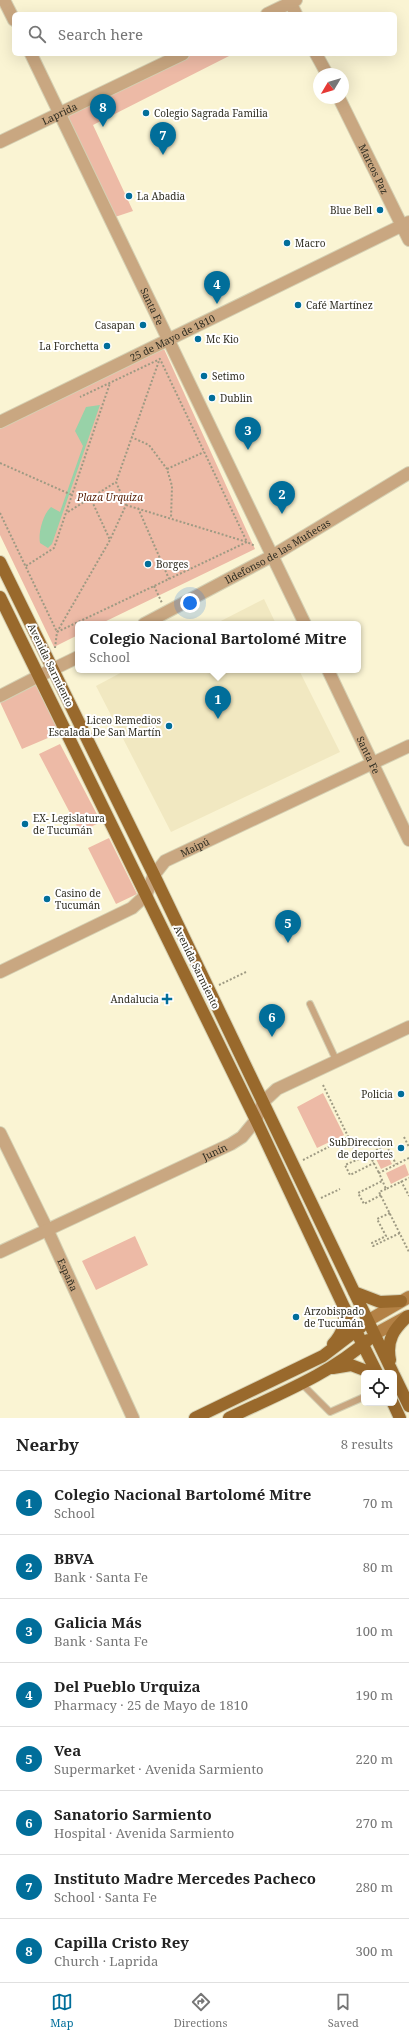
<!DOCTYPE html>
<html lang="en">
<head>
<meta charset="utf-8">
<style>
	body { margin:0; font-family:"Noto Serif",serif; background:#f6f6f6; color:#222 }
	.controls { position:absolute; right:12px; bottom:12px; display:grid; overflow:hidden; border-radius:6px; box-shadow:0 4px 16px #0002 }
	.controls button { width:36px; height:36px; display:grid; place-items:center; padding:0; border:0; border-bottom:1px solid #e0e0e0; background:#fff; color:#222; font:20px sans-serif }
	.compass { position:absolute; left:313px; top:68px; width:36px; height:36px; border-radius:50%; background:#fff; box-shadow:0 4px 16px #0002; rotate:232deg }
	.you { position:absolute; left:190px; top:603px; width:14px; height:14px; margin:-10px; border:3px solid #fff; border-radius:50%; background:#1a73e8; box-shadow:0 0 0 6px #1a73e833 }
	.badge { display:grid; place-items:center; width:26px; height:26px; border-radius:50%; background:#016e9a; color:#fff; font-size:13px; font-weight:700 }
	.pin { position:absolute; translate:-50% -33px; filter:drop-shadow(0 1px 2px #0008) }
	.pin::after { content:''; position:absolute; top:21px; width:14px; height:12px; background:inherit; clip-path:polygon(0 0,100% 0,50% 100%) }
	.popup { position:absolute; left:75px; top:621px; width:286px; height:52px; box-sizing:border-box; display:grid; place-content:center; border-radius:6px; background:#fff; filter:drop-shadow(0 1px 3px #0005); font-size:13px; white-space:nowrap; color:#767676 }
	.popup b { font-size:15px; color:#222 }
	.popup::after { content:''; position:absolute; left:50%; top:100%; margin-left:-8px; border:8px solid transparent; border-top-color:#fff }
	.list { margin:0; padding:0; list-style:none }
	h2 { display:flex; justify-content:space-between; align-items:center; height:52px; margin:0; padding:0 16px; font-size:17px }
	h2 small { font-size:13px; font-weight:400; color:#767676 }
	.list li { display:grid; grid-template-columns:26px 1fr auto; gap:12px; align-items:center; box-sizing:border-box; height:64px; padding:0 16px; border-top:1px solid #e0e0e0 }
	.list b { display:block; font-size:15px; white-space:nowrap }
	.list p { margin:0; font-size:13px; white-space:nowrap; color:#767676 }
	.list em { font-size:13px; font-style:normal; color:#767676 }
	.icon { flex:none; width:22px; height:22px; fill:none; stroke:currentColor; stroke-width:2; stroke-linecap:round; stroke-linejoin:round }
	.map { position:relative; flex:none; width:409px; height:1418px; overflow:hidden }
	.search { position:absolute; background:#fff; box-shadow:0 4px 16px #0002; left:12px; right:12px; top:12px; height:44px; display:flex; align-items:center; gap:10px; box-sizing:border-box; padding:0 14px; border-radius:6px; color:#767676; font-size:15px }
	.sheet { height:564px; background:#fff }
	nav { display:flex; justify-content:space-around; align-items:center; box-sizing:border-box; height:56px; border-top:1px solid #e0e0e0; background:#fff; font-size:11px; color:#767676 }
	nav a { display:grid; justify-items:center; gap:2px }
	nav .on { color:#016e9a }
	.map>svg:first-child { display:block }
</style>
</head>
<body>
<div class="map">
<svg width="409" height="1418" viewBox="0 0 409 1418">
	<rect width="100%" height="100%" fill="#faf4d3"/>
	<path fill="#f1e8c1" d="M264,599L276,624H215Z
		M126,670H299L340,752L171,832L96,686Z"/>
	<path fill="#edbaa6" d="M194,54H233L93,125L133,211L115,217L65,116Z
		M164,349L255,549L100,624H78V635L54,647L0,535V426Z
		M39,676L62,732L22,749L0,702Z
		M60,744L101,822L80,832L39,754Z
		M109,838L137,894L116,904L88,848Z
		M323,1093L344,1135L317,1148L297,1107Z
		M385,1150L392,1164L381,1169L374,1155Z
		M405,1164L409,1175L391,1184L386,1173Z
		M135,1236L148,1265L96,1290L82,1261Z"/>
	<path fill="#98d2a8" d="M100,405L52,544L48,548L40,543C38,533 43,514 51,507L60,512L83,446L75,431L86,407Z"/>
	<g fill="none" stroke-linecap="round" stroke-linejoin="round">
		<g stroke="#d5d0b3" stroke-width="8">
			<path id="service" d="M310,1004L337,1062
				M301,1383L330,1412L364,1397"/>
		</g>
		<g stroke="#d5d0b3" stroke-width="14">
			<g id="minor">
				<path d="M4,0L14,20"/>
				<path d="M289,0L296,14"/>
				<path d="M267,14L296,0"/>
				<path id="s1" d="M31,54L305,624"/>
				<path d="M316,54L327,74"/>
				<path id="s2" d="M339,98L409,240"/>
				<path id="s3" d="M0,142L183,54"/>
				<path id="s4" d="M144,624L272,556L409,473"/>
				<path id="s5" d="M328,670L409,840"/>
				<path d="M39,676L78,657"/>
				<path id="s6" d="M0,972L132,908L146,895L154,875L165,861L409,746"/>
				<path id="s7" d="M0,1133L47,1229L133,1418"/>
				<path id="s8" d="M0,1252L231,1144L242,1137L256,1120L263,1102L277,1089L409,1027"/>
			</g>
		</g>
		<g stroke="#d5d0b3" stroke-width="14">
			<g id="tertiary">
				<path id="s9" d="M0,422L409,222"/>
				<path d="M0,696L39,676"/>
			</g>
		</g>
		<g stroke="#d5d0b3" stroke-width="14">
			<path id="secondary" d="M369,1320L409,1297
				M375,1334L406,1317"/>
		</g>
		<g stroke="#d5d0b3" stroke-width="14">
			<path id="primary" d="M0,562L154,875L393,1373
				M0,597L256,1120L344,1307L377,1373
				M354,1292L380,1302L401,1301
				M333,1344C343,1333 345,1324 344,1310
				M390,1360C386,1340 394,1329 408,1316
				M333,1368L351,1365L372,1373
				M394,1375L409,1406
				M393,1403L400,1418
				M195,1418L323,1356L361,1327
				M229,1418C276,1395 329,1375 368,1340"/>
		</g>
		<path stroke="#9e9a83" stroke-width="2" stroke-dasharray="2 2" stroke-linecap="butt" d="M131,437L149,445L167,469L172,486L171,518
			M0,463L72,495
			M167,469L204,452
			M90,497L110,540
			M126,505L247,542L255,546
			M138,508L169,579
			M68,512L116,482
			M0,513L57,632L247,542L160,359L80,397
			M26,566L54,548L110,383
			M154,586L162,603
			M55,648L57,632L110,540L126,505L116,482L160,358
			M219,985L246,972
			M323,1085L359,1159L369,1154L379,1173
			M404,1137L409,1147
			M369,1154L386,1145L396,1164
			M409,1158L379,1173L386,1189L409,1178
			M359,1159L345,1165L350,1175L374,1163
			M303,1160L348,1137
			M401,1181L409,1196
			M386,1189L379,1192L409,1252
			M381,1195L364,1204L358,1193L382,1181
			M321,1198L340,1189
			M390,1213L377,1219L386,1236L372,1243L373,1246L400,1233"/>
		<use href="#service" stroke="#c9a781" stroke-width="6"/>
		<use href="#minor" stroke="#c9a781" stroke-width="12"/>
		<use href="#tertiary" stroke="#c9a781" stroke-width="12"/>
		<use href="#secondary" stroke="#b38145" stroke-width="12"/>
		<use href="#primary" stroke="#99692c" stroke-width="12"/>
	</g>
	<g fill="#016e9a" stroke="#fff" stroke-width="1.5">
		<circle cx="146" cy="113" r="4"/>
		<circle cx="129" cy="196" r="4"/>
		<circle cx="380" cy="210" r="4"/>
		<circle cx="287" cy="243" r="4"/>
		<circle cx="298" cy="305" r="4"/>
		<circle cx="143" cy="325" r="4"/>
		<circle cx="198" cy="339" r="4"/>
		<circle cx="107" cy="346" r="4"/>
		<circle cx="204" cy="376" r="4"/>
		<circle cx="212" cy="398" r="4"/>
		<circle cx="148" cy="564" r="4"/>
		<circle cx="169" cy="726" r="4"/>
		<circle cx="25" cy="824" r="4"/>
		<circle cx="47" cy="899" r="4"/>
		<path d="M165 993h4v4h4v4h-4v4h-4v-4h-4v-4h4z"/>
		<circle cx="401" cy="1094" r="4"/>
		<circle cx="401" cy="1148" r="4"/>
		<circle cx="296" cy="1317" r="4"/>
	</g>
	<g text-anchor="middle" stroke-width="4" stroke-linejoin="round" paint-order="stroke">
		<g font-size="10" fill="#2f2d21" stroke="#fff">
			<text dy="4" stroke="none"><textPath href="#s3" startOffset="66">Laprida</textPath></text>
			<text dy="4" stroke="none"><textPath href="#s2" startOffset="79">Marcos Paz</textPath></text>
			<text dy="4" stroke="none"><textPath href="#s1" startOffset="280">Santa Fe</textPath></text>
			<text dy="4" stroke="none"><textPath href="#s9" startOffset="192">25 de Mayo de 1810</textPath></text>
			<text dy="4" stroke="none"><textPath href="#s4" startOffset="152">Ildefonso de las Muñecas</textPath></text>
			<text transform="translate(51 665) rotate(64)" y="4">Avenida Sarmiento</text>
			<text dy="4" stroke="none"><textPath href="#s5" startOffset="94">Santa Fe</textPath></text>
			<text dy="4" stroke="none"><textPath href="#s6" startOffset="238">Maipú</textPath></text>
			<text transform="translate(197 967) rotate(64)" y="4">Avenida Sarmiento</text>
			<text dy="4" stroke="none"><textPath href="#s8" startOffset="237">Junín</textPath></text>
			<text dy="4" stroke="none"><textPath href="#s7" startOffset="157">España</textPath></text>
		</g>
		<g font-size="10" fill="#2f2d21" stroke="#fff" text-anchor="start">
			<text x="154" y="117">Colegio Sagrada Familia</text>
			<text x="137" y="200">La Abadia</text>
			<text x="372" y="214" text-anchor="end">Blue Bell</text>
			<text x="295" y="247">Macro</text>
			<text x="306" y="309">Café Martínez</text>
			<text x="135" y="329" text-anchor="end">Casapan</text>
			<text x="206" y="343">Mc Kio</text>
			<text x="99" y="350" text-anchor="end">La Forchetta</text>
			<text x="212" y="380">Setimo</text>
			<text x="220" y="402">Dublin</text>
			<text x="156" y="568">Borges</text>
			<text x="161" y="724" text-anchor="end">Liceo Remedios<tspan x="161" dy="12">Escalada De San Martín</tspan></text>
			<text x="33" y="822">EX- Legislatura<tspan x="33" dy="12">de Tucumán</tspan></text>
			<text x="55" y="897">Casino de<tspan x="55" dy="12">Tucumán</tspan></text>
			<text x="159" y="1003" text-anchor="end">Andalucia</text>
			<text x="393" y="1098" text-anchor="end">Policia</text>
			<text x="393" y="1146" text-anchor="end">SubDireccion<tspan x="393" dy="12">de deportes</tspan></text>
			<text x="304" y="1315">Arzobispado<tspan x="304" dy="12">de Tucumán</tspan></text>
		</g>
		<g font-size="10" font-style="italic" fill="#581e04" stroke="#fff">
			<text x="110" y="501">Plaza Urquiza</text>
		</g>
	</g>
</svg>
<div class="controls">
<button><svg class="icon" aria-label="locate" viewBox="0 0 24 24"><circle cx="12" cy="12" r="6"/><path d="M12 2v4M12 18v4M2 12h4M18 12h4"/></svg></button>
</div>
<svg class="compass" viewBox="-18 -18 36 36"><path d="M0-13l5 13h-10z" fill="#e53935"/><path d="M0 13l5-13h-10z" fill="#767676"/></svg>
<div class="you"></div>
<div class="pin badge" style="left:218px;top:719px">1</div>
<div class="popup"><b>Colegio Nacional Bartolomé Mitre</b>School</div>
<div class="pin badge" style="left:282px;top:514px">2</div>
<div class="pin badge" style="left:248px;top:450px">3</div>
<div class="pin badge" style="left:217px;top:304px">4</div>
<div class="pin badge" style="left:288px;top:943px">5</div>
<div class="pin badge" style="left:272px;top:1037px">6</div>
<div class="pin badge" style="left:163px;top:155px">7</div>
<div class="pin badge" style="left:103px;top:127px">8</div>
<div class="search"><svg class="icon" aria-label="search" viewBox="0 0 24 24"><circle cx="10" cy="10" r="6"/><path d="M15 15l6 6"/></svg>Search here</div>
</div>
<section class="sheet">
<h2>Nearby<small>8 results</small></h2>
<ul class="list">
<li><span class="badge">1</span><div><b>Colegio Nacional Bartolomé Mitre</b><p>School</p></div><em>70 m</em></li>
<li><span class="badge">2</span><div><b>BBVA</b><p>Bank · Santa Fe</p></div><em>80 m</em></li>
<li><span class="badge">3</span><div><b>Galicia Más</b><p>Bank · Santa Fe</p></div><em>100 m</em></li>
<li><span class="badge">4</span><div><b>Del Pueblo Urquiza</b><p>Pharmacy · 25 de Mayo de 1810</p></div><em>190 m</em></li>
<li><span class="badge">5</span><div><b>Vea</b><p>Supermarket · Avenida Sarmiento</p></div><em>220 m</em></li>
<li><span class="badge">6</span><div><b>Sanatorio Sarmiento</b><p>Hospital · Avenida Sarmiento</p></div><em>270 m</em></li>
<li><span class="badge">7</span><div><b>Instituto Madre Mercedes Pacheco</b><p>School · Santa Fe</p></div><em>280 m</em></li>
<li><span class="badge">8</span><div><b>Capilla Cristo Rey</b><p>Church · Laprida</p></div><em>300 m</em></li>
</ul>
</section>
<nav>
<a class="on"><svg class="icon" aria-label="map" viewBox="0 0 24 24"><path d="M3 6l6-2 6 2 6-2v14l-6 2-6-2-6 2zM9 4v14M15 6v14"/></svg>Map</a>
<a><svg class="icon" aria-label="directions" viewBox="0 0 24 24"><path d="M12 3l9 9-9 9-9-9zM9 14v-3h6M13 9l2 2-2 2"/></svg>Directions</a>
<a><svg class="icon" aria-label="saved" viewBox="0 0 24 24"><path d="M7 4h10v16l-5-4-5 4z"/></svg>Saved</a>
</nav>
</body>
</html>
